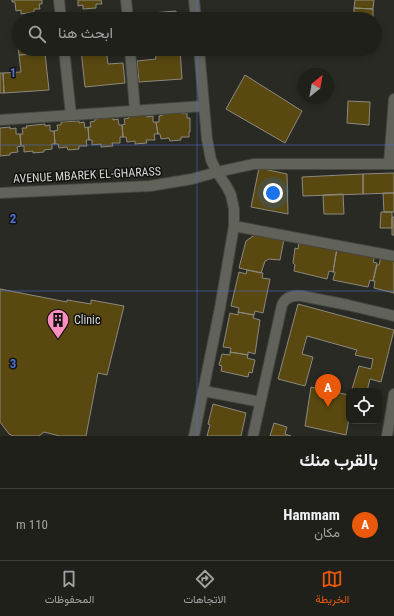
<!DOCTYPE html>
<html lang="ar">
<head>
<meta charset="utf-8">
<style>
	body { margin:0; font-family:"Roboto Condensed",Vazirmatn,sans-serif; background:#2c2d27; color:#f1f3f6; direction:rtl }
	.controls { position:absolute; right:12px; bottom:12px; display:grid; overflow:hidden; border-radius:8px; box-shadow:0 2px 6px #0003 }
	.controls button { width:36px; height:36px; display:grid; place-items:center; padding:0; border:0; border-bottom:1px solid #3c3e39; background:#1f201a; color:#f1f3f6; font:20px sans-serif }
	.compass { position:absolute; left:298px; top:68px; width:36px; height:36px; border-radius:50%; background:#1f201a; box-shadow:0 2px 6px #0003; rotate:31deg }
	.you { position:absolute; left:273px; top:193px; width:14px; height:14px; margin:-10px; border:3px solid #fff; border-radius:50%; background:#1a73e8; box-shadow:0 0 0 6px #1a73e833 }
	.badge { display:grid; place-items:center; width:26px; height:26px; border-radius:50%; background:#ea580c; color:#fff; font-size:13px; font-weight:700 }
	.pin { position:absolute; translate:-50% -33px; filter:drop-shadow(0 1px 2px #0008) }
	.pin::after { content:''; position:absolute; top:21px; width:14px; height:12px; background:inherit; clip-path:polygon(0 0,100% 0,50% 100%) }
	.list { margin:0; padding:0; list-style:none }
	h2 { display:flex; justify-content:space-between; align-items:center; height:52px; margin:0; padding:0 16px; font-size:17px }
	h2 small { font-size:13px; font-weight:400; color:#a1a3a2 }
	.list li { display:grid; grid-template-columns:26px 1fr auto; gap:12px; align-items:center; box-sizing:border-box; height:72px; padding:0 16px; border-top:1px solid #3c3e39 }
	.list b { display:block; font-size:15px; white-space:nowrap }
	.list p { margin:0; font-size:13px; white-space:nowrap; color:#a1a3a2 }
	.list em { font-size:13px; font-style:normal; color:#a1a3a2 }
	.icon { flex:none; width:22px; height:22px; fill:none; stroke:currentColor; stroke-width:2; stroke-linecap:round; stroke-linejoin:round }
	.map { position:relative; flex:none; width:394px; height:436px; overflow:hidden; direction:ltr }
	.search { position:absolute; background:#1f201a; box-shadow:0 2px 6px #0003; left:12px; right:12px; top:12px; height:44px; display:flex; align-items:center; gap:10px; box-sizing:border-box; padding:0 14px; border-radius:22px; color:#a1a3a2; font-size:15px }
	.sheet { height:124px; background:#1f201a }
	nav { display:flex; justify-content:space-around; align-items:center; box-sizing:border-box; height:56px; border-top:1px solid #3c3e39; background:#1f201a; font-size:11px; color:#a1a3a2 }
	nav a { display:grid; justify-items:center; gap:2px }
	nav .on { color:#ea580c }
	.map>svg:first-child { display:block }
</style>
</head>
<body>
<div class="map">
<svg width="394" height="436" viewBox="0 0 394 436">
	<rect width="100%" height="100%" fill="#292a23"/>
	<path fill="#594810" stroke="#8c8980" d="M12,0H42V4H39L40,9H34V12L21,14V10L16,11L15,2H12Z
		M78,0H101L102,4H96V8L83,9V5L78,6Z
		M355,0H374L373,9L354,8Z
		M354,8L373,9V19H354Z
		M176,11L177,19H152L151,13Z
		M16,26H19V49H44L45,53L19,55Z
		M106,49L108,64L123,63L125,83L85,87L81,50Z
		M155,49H180L182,79L139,82L137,61L156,59Z
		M45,53L49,90L4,93L3,73L21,72L19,55Z
		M0,73H3L4,93H0Z
		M245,75L302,111L285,143L226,109Z
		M348,101L370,102L369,125L347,123Z
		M181,111V113H187V118H190V132H189V137H181V140L170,141L169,138L161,139L160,134H158L156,122H159V116L163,115V113Z
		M147,115V117L153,116V122H156L158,134H154L155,140H146L147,143L135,144V141L127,142L126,137H123L122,125L125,124L124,119L129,118V116Z
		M113,117V120L118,119L119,125H122L123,137H120V143H112L113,146L101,147V144L92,145V140H89L88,127H91L90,122L95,121V119Z
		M79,121V123L84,122L85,128L88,127L89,140H86L87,146H79V149L68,150L67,147L59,148L58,144H55L54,131L58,130L57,125H61V122Z
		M45,124V126L50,125V131H54L55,144H52V149L44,150V152L33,153V151L24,152V146H21L20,134H23L22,128H27L26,126Z
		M10,127V129L16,128V134H20L21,146L17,147L18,152L10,153V155L0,156V128Z
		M259,168L287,174L288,214L251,207Z
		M394,173V193L363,194V174Z
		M363,174V194L303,196L302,177Z
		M383,193H394V212H384Z
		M343,194L344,214H324L323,195Z
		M381,212H392V228H380Z
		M392,217H394V235H392Z
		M256,234L284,239L280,260L269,259L265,261L261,273L239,268L246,241Z
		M299,241L337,248L333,272L329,271L327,279L294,271L295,265L293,263L295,248L298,249Z
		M337,248L375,256L373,262L377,263L373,281L370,280L368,287L333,280L335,272H333Z
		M381,257L394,260V293L374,288L375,281H373L377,265H379Z
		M247,270L263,273L262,278L270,279L263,313L255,311L254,315L238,312L239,308L231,306L239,272L246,274Z
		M0,289L67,302V300L91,304V300L124,306L107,375L98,373L86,436H60L44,432L39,436H13L9,434L0,422Z
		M298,304L394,330L381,382L370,379L367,391L352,389L359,366L371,369L373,359L355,355L357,350L307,336L302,354L313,357L305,386L278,379Z
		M238,312L254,315L253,318L260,320L255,354L248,352V355L230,352L231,348L223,347L230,313L238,315Z
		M230,352L248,355L247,358L255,360L252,373L249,372L248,377L221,371L222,366L219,365L222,354L230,355Z
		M311,387L349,395V419L346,435L305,426Z
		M213,404L246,413L241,436H207L210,425L208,424Z
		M274,423L287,427L285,434L291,436H270Z"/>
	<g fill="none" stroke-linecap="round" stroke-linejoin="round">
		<g stroke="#444640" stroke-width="12">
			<path id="minor" d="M59,0L61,19
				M126,0L128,19
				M194,0L196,19
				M64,49L71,115
				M130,49L135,111
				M0,120L204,106
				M389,164L394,99
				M0,193L150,186L192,179L217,172L254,164H394
				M234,226L394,256
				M204,391L260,402
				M194,436L220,308L234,226V209L231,195L227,187L217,172L211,160L207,139L199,49
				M253,436L282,305C286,296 294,295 302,296L348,305L394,316
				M387,436L394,394"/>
		</g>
		<use href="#minor" stroke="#61635b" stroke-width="10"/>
	</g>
	<path fill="none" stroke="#4c70d7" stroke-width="1" stroke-opacity="0.55" d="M197,0V19M197,49V436M0,145H394M0,291H394"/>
	<defs>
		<g id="building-pin" transform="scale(1.15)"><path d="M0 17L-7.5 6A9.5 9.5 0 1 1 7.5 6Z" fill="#fd8ebf" stroke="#12120f"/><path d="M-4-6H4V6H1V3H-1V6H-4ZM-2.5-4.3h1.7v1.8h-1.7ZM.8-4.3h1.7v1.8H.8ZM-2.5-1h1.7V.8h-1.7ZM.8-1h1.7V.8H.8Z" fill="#111"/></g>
	</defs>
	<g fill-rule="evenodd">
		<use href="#building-pin" x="58" y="320"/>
	</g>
	<g text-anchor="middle" stroke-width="3" stroke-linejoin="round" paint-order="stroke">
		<g font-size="12" fill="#d7d8d3" stroke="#12120f">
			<text transform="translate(87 175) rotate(-3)" y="4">AVENUE MBAREK EL-GHARASS</text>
		</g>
		<g font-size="12" fill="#d7d8d3" stroke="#12120f" text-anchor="start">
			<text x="74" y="324">Clinic</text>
		</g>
	</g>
	<g font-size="13" text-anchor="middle" font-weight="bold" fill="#4c70d7" stroke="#12120f" stroke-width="3" stroke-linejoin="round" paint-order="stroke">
		<text x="13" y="77">1</text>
		<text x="13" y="223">2</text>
		<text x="13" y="368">3</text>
	</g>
</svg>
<div class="controls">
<button><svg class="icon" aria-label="locate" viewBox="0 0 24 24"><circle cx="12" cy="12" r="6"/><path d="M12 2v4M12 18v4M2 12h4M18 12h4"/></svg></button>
</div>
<svg class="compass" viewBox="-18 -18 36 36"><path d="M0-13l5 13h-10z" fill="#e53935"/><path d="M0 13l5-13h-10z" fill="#a1a3a2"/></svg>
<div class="you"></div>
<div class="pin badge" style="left:328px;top:407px">A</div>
<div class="search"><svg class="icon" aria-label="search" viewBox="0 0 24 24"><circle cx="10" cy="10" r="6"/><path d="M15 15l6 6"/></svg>ابحث هنا</div>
</div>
<section class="sheet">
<h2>بالقرب منك<small></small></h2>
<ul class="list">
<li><span class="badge">A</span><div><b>Hammam</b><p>مكان</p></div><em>110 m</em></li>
</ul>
</section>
<nav>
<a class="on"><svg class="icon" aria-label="map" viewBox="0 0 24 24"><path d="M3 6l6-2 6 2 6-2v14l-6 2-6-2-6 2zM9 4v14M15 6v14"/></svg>الخريطة</a>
<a><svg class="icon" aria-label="directions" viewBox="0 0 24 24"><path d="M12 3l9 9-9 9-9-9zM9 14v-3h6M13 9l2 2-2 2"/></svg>الاتجاهات</a>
<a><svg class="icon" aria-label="saved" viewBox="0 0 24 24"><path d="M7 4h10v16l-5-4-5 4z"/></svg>المحفوظات</a>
</nav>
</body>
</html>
